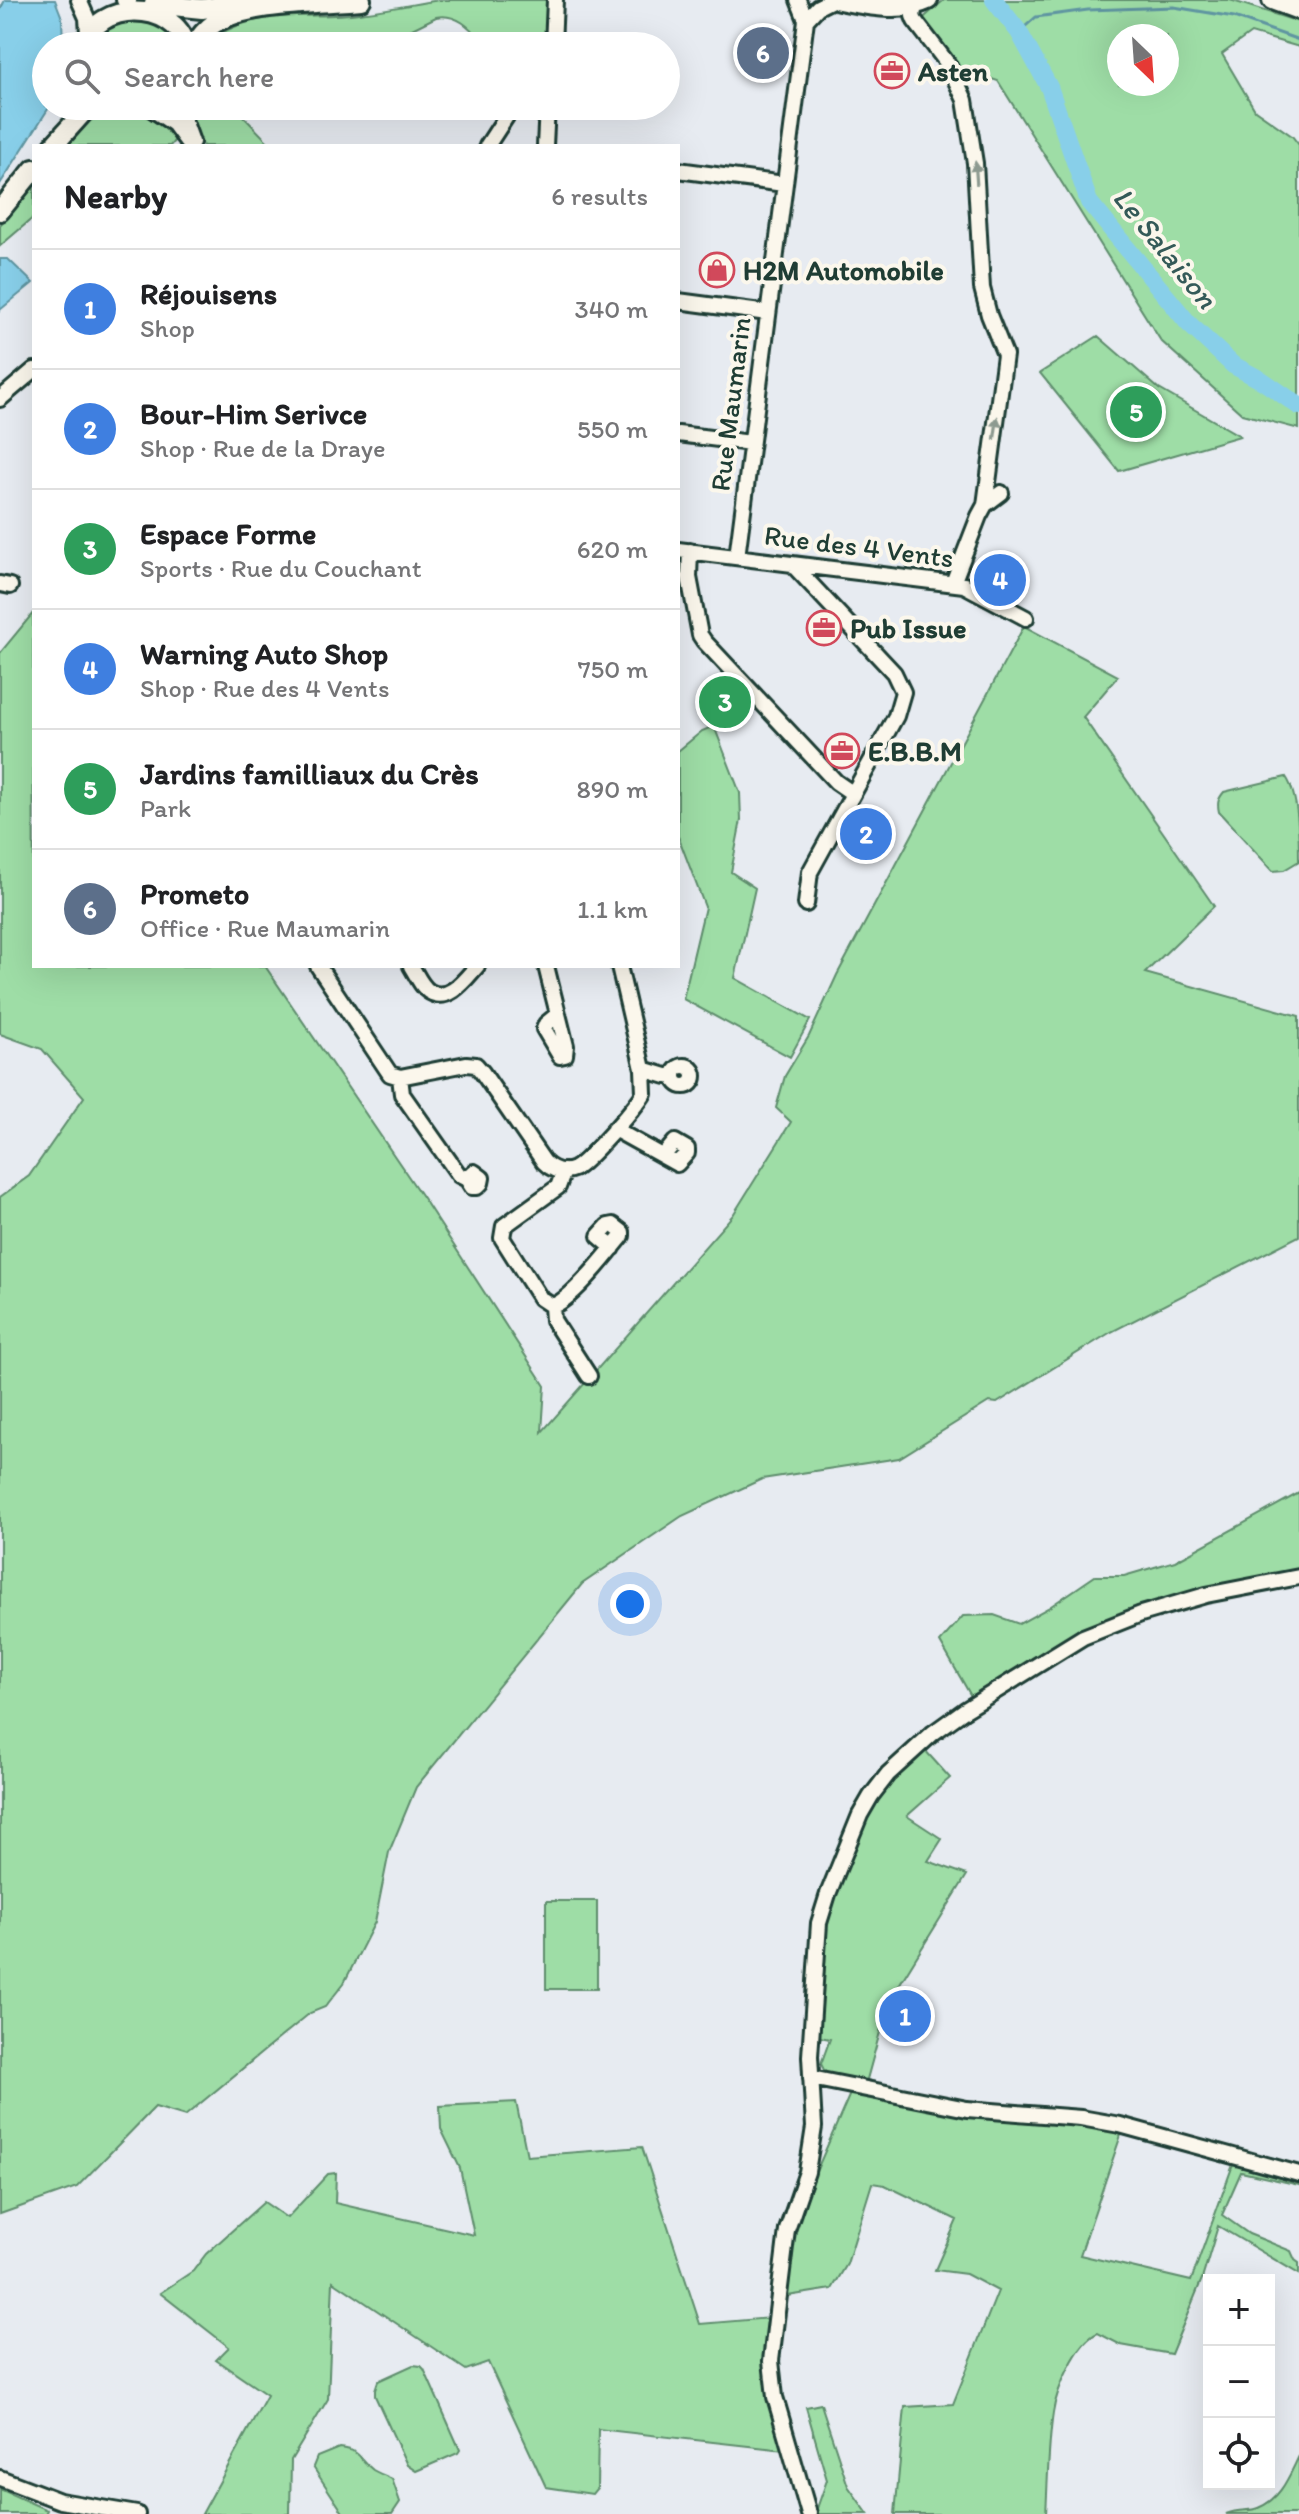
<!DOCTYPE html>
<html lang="en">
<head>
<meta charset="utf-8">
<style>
	body { margin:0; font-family:Itim,sans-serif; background:#f6f6f6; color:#202124 }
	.controls { position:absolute; right:24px; bottom:24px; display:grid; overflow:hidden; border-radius:0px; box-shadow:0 8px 32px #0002 }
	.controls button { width:72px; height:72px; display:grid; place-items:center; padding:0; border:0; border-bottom:2px solid #e0e0e0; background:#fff; color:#202124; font:40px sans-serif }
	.compass { position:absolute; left:1107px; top:24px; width:72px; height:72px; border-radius:50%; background:#fff; box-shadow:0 8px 32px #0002; rotate:155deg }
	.you { position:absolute; left:630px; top:1604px; width:28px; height:28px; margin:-20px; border:6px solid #fff; border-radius:50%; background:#1a73e8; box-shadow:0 0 0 12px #1a73e833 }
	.badge { display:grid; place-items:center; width:52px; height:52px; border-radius:50%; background:#7c3aed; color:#fff; font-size:26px; font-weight:700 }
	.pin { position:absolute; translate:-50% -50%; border:4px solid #fff; box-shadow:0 2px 8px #0006 }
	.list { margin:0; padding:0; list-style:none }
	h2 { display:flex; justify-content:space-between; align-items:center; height:104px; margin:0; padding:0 32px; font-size:34px }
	h2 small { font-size:26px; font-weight:400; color:#757577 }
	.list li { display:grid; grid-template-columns:52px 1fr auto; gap:24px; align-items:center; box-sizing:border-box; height:120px; padding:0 32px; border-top:2px solid #e0e0e0 }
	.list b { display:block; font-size:30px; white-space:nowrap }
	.list p { margin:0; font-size:26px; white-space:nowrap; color:#757577 }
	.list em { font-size:26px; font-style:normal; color:#757577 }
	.icon { flex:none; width:44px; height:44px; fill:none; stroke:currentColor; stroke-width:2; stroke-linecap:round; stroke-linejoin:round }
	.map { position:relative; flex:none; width:1299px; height:2514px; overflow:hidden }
	.search { position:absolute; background:#fff; box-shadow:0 8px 32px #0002; left:32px; top:32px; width:648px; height:88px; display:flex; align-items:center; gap:20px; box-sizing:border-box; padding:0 28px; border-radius:44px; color:#757577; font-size:30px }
	.panel { position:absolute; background:#fff; box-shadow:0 8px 32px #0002; left:32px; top:144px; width:648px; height:824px; border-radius:0px }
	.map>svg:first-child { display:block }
</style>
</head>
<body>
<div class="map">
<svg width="1299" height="2514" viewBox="0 0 1299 2514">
	<rect width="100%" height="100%" fill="#e7ebf1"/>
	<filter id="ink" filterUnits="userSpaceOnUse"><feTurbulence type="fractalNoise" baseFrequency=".0125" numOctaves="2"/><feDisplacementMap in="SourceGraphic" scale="16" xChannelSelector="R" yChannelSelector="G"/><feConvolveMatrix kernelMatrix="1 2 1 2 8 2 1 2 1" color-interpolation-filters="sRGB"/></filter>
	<g filter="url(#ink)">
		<path fill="#9edda6" stroke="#5e8d6d" stroke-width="2" fill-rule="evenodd" d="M439,0H547L545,46H531L532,43L527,40L521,46H487C473,31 458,12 436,17L378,46H206C245,6 309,20 359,13C386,10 413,4 439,0Z
			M944,0H1230L1299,22V47L1251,33L1222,54L1255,110L1292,136L1299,145V429L1242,414L1161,341L998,81L952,66L919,22ZM1119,36H1167V84H1119Z
			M125,13L170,30L176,46H96L102,30Z
			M117,106C147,111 155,116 175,140L170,146H63C79,125 87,107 117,106Z
			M186,106H248L241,114L272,146H203Z
			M34,183V217L0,246V225Z
			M1098,336L1159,389L1240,436L1119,471L1040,373Z
			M33,613L34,966H265L425,1201L545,1386L542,1432L733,1215L791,1122L776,1108L785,1076L809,1036L837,975L1024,626L1118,676L1083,717L1214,906L1145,973L1299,1016V1236L1111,1332L997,1403L989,1402L899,1458L762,1479L682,1516L582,1584L416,1787L389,1852L375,1922L344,1983L325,2007L310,2013L185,2116L155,2107L77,2187L0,2214V1197L29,1176L84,1097L42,1049L0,1034V653Z
			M714,726L740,793L741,820L731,872L755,888L735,978L810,1020L790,1057L683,999L705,907L678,836V751L702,731Z
			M1286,777C1299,796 1299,836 1299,861L1284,870L1273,871L1219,812C1217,803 1218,799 1224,792Z
			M1299,1493V1571L1219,1584L1118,1616L1048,1650L971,1696L940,1642L963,1616L994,1615L1019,1624L1048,1608L1095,1576H1124L1175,1561Z
			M923,1748L950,1778L907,1816L942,1839L928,1861L967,1875L888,2003L866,2083L826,2074L821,2064L830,2039L820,2037L815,2030L826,1921L846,1857L870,1804L891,1777Z
			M546,1901H597V1989H546Z
			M852,2089L1069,2121L1122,2132L1080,2255L1191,2281L1234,2162L1299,2178V2185L1241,2172L1222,2215L1249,2234L1291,2251L1295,2260L1299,2263V2274L1218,2226L1202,2279L1171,2354L1121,2345L1098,2333C1077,2341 1056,2391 1053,2413C1048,2446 1048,2481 1046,2514H895L905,2407L953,2404L998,2291L966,2274L935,2270L957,2220L885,2185L872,2183L847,2264L832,2289L781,2297L791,2229Z
			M516,2102L527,2156L642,2147L700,2324L770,2318L767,2331V2383L785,2450L598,2429L597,2488L592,2494L546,2487L488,2362L466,2370L333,2281L328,2399L291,2460L290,2514H202L267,2395L216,2360L229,2347L160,2293L193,2271L206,2254L264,2202L287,2218L328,2174L336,2173L335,2203L474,2235L460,2168L441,2129L440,2106Z
			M413,2365L421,2366L424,2369L460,2450L458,2453L416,2471L407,2465L375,2396V2390L378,2381Z
			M821,2404L848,2486L868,2514H815L827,2480L806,2407Z
			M339,2448C363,2451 357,2458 373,2470C378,2473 386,2476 392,2479L400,2502L392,2514H344L313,2467L317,2457Z
			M1299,2456V2514H1226C1239,2508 1249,2512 1258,2508C1281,2499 1289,2476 1299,2456Z
			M0,2489L47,2510L45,2514H0Z"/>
		<path fill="#88cfe9" stroke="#5e95a1" stroke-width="2" d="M5,0H55L62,18L63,46H46V106H50L0,184V10Z
			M0,259H8L33,283L0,310Z"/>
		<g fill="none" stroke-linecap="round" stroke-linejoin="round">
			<path stroke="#5e95a1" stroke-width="3" d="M1019,32L1036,17L1088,10L1174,7L1234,17L1299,40"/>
			<path stroke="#88cfe9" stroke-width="18" d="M994,0L1019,32L1049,87L1089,202L1189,324L1233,365L1263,381L1299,406"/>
			<g stroke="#1f3d34" stroke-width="20">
				<path id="minor" d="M79,0L87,18L88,33
					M124,0L129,1
					M915,5L913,16L915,21L948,64L965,100L975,163L982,288L989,315L1005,355L985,505
					M806,20L818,7L832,0
					M553,46L555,0
					M147,106L174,124L190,146
					M179,106L192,142
					M487,146L513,106
					M545,146L547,106
					M678,170L784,184
					M678,301L768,313
					M0,399L34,370
					M678,434L751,443
					M678,550L964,585L1026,618
					M690,551L689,577L700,635L704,641L836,782L852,793
					M737,557L806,20L798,0
					M792,564L894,673L903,692L896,716L810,872L806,904
					M953,583L979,516L985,505L1001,493
					M0,584L10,586
					M318,966L390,1074L400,1077L466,1064L476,1065L482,1072L544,1162C552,1170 563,1174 574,1169C586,1163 637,1106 644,1093L643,1069L619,966
					M411,966C416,974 422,988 430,992C449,1003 466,978 477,966
					M546,966L566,1046L565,1055L560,1056L544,1029L546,1024L557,1015
					M674 1076a10 10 0 1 1 20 0a10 10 0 1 1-20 0Z
					M643,1069L666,1076H674
					M400,1077L402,1094L459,1175L467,1179L472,1187H477L481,1183L482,1178L474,1172L467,1179
					M614,1129L677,1164L687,1153V1149L675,1142L664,1155
					M564,1171L558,1187L504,1226L502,1238L540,1298L552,1306L553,1320L589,1376
					M552,1306C571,1301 609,1252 622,1236V1232L613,1225L608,1226L599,1236L613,1248
					M811,2078L967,2109L1081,2118L1120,2125L1299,2174
					M0,2478L60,2501L137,2514
					M809,2514L775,2397L771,2361L787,2230L807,2172L814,2127L810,2056L819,1923L828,1894L860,1815L871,1796L888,1774L933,1733L965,1710L1083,1637L1141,1614L1206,1595L1299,1577"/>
			</g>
			<g stroke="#1f3d34" stroke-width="24">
				<path id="major" d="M839,0C868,5 901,13 928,0
					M1272,0L1299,10
					M154,4L202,9L248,2
					M85,46C95,0 175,0 186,46
					M194,46C200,37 205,29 215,23C249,2 320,4 361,0
					M53,146L89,106
					M0,211L34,169"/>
			</g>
			<use href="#minor" stroke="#fbf7ec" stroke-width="14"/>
			<use href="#major" stroke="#fbf7ec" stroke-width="18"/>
		</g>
		<defs><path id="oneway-solid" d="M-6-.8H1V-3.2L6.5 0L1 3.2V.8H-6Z" transform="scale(2)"/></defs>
		<g fill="#8d9a90">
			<use href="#oneway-solid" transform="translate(976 173) rotate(-94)"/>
			<use href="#oneway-solid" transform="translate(996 428) rotate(-82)"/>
		</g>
	</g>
	<defs>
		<g id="office-ring" transform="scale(1.8)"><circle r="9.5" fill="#fbf7ec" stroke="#d1495b" stroke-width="1.5"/><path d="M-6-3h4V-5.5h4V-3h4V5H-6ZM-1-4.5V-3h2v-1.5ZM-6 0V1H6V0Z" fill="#d1495b"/></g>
		<g id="shop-ring" transform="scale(1.8)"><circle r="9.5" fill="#fbf7ec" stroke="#d1495b" stroke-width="1.5"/><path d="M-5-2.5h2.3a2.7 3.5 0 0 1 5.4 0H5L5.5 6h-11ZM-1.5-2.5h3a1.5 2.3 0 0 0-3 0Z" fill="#d1495b"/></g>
	</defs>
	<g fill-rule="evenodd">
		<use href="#office-ring" x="892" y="71"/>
		<use href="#shop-ring" x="717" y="270"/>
		<use href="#office-ring" x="824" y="628"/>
		<use href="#office-ring" x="842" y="751"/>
	</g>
	<g text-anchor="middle" stroke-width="8" stroke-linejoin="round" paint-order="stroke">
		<g font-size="28" font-weight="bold" fill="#1f3d34" stroke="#fbf7ec" text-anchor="start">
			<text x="918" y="81">Asten</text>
			<text x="743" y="280">H2M Automobile</text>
			<text x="850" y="638">Pub Issue</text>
			<text x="868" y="761">E.B.B.M</text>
		</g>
		<g font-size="28" fill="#1f3d34" stroke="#fbf7ec">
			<text transform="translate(730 404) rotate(-83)" y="10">Rue Maumarin</text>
			<text transform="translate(859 546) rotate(7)" y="10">Rue des 4 Vents</text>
		</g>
		<g font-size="30" font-style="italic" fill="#345a58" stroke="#fbf7ec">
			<text transform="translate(1165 248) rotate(51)" y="10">Le Salaison</text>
		</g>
	</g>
</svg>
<div class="controls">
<button>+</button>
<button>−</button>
<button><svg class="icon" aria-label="locate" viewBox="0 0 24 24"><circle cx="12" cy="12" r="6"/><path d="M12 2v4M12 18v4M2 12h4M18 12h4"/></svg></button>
</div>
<svg class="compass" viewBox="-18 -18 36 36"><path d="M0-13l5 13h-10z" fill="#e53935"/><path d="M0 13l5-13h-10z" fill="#757577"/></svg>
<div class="you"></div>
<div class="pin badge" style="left:905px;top:2016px;background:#3f7fe0">1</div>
<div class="pin badge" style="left:866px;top:834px;background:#3f7fe0">2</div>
<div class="pin badge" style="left:725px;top:702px;background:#2e9e5b">3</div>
<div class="pin badge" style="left:1000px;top:580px;background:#3f7fe0">4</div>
<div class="pin badge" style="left:1136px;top:412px;background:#2e9e5b">5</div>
<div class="pin badge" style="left:763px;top:53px;background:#5c6f8a">6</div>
<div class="search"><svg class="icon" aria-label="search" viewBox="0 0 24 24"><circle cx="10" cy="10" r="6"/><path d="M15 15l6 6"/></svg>Search here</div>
<section class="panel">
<h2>Nearby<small>6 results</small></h2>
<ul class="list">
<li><span class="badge" style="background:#3f7fe0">1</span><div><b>Réjouisens</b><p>Shop</p></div><em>340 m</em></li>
<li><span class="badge" style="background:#3f7fe0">2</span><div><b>Bour-Him Serivce</b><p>Shop · Rue de la Draye</p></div><em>550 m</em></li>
<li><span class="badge" style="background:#2e9e5b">3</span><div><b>Espace Forme</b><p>Sports · Rue du Couchant</p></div><em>620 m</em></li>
<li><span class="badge" style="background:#3f7fe0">4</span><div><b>Warning Auto Shop</b><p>Shop · Rue des 4 Vents</p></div><em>750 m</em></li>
<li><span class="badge" style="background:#2e9e5b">5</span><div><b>Jardins familliaux du Crès</b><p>Park</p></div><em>890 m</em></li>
<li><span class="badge" style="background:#5c6f8a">6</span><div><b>Prometo</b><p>Office · Rue Maumarin</p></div><em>1.1 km</em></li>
</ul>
</section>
</div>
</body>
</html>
